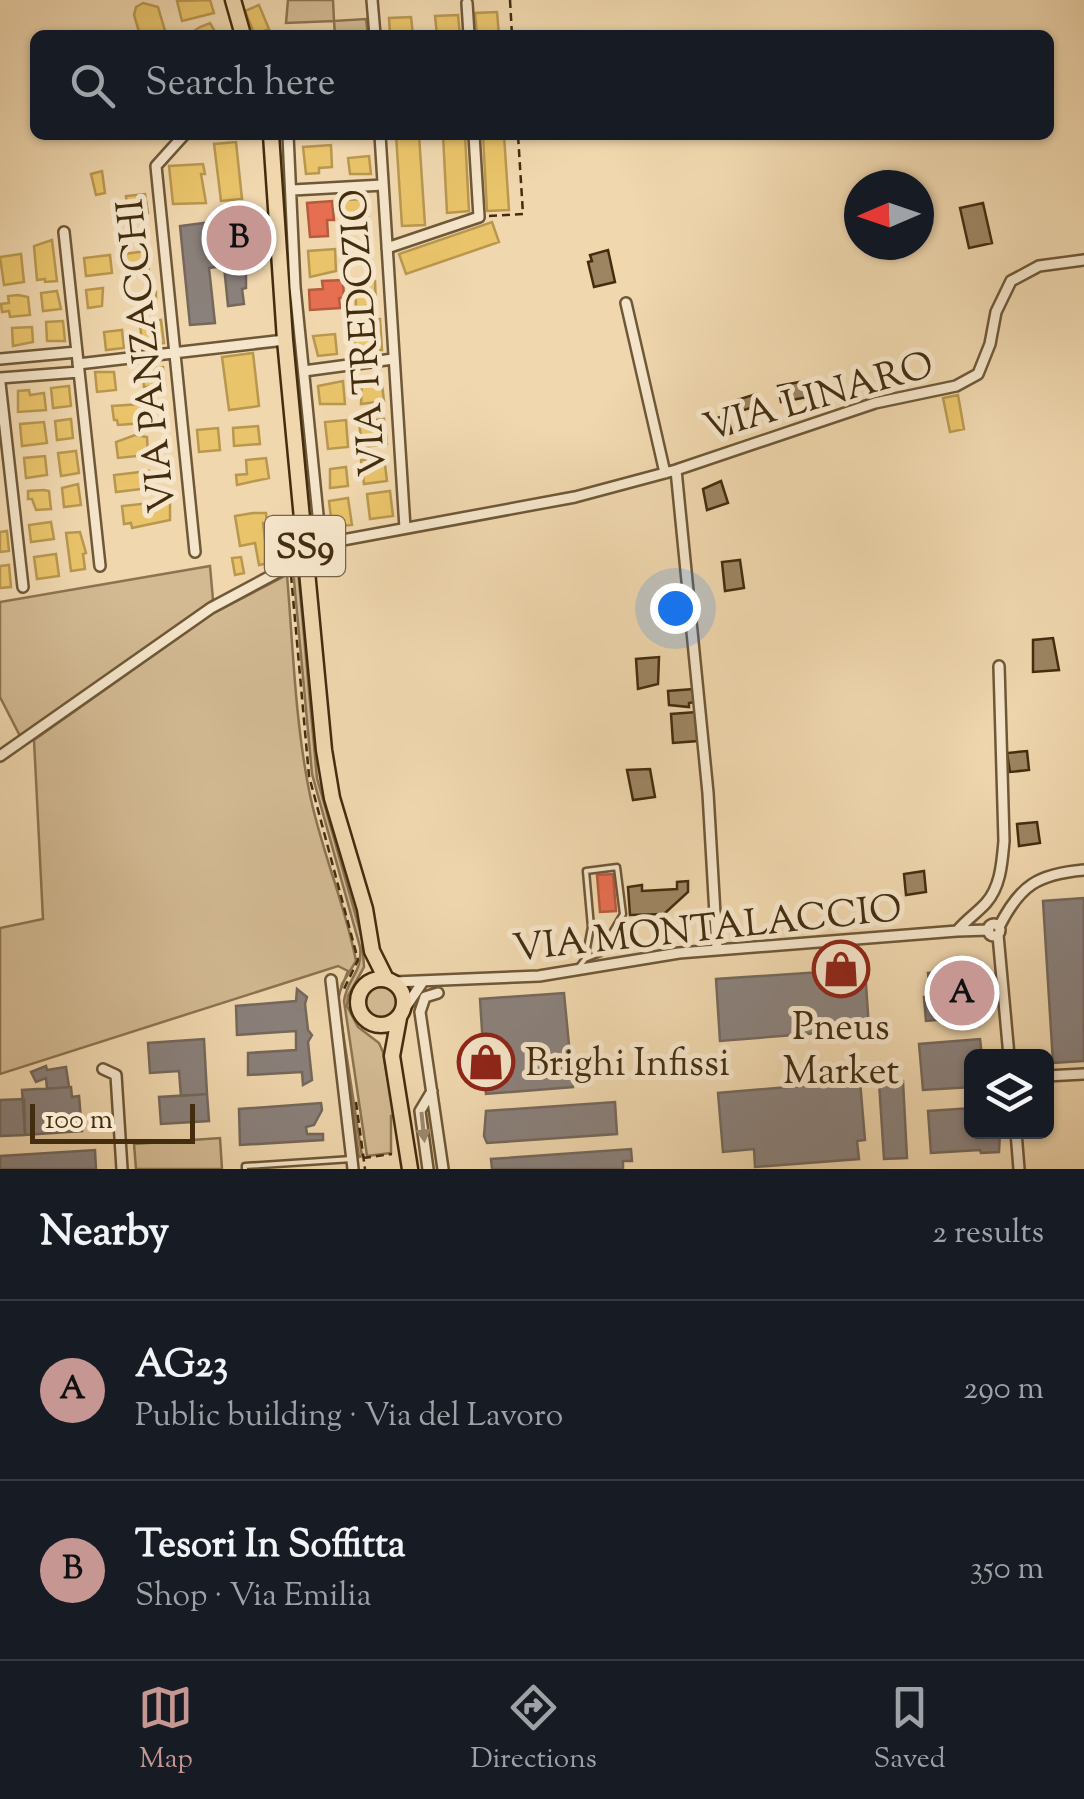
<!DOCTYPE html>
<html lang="en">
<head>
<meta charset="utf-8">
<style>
	body { margin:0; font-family:"Sorts Mill Goudy",serif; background:#20242c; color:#f1f3f6 }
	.controls { position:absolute; right:30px; bottom:30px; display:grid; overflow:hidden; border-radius:15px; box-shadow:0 2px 8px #0004 }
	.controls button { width:90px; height:90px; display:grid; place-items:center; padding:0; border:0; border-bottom:2px solid #363941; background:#171b24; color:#f1f3f6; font:50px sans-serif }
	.compass { position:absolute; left:844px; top:170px; width:90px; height:90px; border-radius:50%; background:#171b24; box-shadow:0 2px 8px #0004; rotate:268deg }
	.scale { position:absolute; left:30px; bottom:25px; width:165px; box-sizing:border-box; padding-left:10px; border:5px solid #442d0f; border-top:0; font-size:28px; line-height:35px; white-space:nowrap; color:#442d0f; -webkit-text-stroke:8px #f5e5ca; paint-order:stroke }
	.you { position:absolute; left:675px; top:608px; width:35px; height:35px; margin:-25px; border:8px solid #fff; border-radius:50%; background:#1a73e8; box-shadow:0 0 0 15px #1a73e833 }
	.badge { display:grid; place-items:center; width:65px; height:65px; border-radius:50%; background:#c59692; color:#111; font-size:32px; font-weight:700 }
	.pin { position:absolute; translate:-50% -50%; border:5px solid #fff; box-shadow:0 2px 10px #0006 }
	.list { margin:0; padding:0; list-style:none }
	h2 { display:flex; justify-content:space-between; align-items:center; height:130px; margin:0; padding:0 40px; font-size:42px }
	h2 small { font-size:32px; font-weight:400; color:#9ea1a6 }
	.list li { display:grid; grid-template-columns:65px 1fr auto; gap:30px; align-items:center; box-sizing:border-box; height:180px; padding:0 40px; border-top:2px solid #363941 }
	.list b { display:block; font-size:38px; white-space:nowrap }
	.list p { margin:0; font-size:32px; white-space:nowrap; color:#9ea1a6 }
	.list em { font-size:32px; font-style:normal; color:#9ea1a6 }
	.icon { flex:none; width:55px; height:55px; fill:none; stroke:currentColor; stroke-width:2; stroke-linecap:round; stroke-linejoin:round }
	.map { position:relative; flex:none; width:1084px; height:1169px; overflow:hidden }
	.search { position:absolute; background:#171b24; box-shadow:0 2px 8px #0004; left:30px; right:30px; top:30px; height:110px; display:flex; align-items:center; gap:25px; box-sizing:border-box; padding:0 35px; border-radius:15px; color:#9ea1a6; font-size:38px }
	.sheet { height:490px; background:#171b24 }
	nav { display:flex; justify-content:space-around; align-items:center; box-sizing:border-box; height:140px; border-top:2px solid #363941; background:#171b24; font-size:28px; color:#9ea1a6 }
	nav a { display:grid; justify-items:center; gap:5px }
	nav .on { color:#c59692 }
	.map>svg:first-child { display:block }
</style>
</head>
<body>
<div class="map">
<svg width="1084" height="1169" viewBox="0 0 1084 1169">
	<rect width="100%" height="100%" fill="#f0d7ae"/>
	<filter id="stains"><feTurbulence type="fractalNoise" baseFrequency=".002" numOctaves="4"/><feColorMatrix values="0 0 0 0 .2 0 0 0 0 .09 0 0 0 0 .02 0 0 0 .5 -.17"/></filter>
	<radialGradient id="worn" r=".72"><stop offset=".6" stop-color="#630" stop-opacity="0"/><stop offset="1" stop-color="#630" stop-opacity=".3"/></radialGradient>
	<path fill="#d3ba93" stroke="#8c7451" stroke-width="2.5" d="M288,0H333L334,21L366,19L368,35H335L334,21L286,23Z
		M210,566L213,600L23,736L19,734L0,697V602Z
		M293,569L298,571L317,778L362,938L364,967L348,996L347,1006L358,1027L379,1043L383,1052L394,1115L391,1116V1153L367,1156L344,1001C347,978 363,973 360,947L312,774Z
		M287,575C293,646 295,720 309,790C320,848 345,903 356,961L342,984L338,1000L362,1156L359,1157L337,999L348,971L338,966L0,1074V928L43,919L34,740L212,614Z
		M364 1004a17 17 0 1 1 34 0a17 17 0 1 1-34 0Z
		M220,1138L222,1169H136L134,1144Z"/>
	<path fill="#e9c46a" stroke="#b8974f" stroke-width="2.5" d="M210,0L214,13L182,21L177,1Z
		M143,3L158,7L165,31L161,35H140L134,15L136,7Z
		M259,5L269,29L264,31L265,35H255L245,11Z
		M497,12L499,35H477L475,13Z
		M458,15L460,35H437L435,16Z
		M411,17L413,35H390L389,18Z
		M210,23L217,35H188L200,27Z
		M396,135H419L425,225L402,226Z
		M443,135H465L469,211L447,213Z
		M483,135H504L509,210L487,211Z
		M236,142L242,199L221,201L214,144Z
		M331,145L332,167L319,168V173L306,174L303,147Z
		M369,156L371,174H350L348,158Z
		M203,164L205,174H201L206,203L173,204L169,166Z
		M102,171L105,193L96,195L91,174Z
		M145,194L148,213L128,215L126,196Z
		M367,199L369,231L348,232L343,200Z
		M492,222L499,242L406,274L399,254Z
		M52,240L57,281L45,282V279L37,280L34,246Z
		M335,249L336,271L310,277L308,251Z
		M146,251L149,271L127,274L124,254Z
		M21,254L24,282L4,285L0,257Z
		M110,255L112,273L86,276L84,258Z
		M363,281H375L376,305L356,307L355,285H364Z
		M103,288L102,306L88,308L86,290Z
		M57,291L61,309L43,311L41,293Z
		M156,292V308L143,309L141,293Z
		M18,295L28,297L30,315L10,317L9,311L2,312L1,304L9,303L8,296Z
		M380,319L382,350L355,352L353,321Z
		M161,320L164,343L142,345L140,323Z
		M63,321L65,341H47L46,322Z
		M32,327L33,342L13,346L12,328Z
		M122,330L124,348L106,350L104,332Z
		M335,334L337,354L318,356L313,336Z
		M253,353L259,406L229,410L222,357Z
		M163,367L165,385L144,387L142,369Z
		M95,372H114L116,390L97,392Z
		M381,376L384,401L361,404L362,379Z
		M343,381L345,404H320L318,386Z
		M69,386L71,406L53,408L51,388Z
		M29,390L30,395L44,393L46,410L18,412V391Z
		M958,395L964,429L950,432L943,398Z
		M141,404L143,423L118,425L117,420H114L112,406Z
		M71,419L73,438L57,440L55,421Z
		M384,419L387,444L362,447L359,422Z
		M346,420L348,447L328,449L325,422Z
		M44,422L47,443L22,446L20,424Z
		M258,426L260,444L234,446L233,428Z
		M218,428L220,450L199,452L197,430Z
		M135,435L147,437L148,455L118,458L116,442Z
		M76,451L79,473L61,476L58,453Z
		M45,456L47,475L26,478L24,458Z
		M384,457L387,481L364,484L361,460Z
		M266,458L269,478L237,485L236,475L247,474L246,460Z
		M346,467L348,486L330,488V469Z
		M149,471L150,488L116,492L114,475Z
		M78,484L81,505L64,507L62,488Z
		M44,490L49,491L51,509L36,510L32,499H28V491Z
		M390,491L393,516L370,519L367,494Z
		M348,498L352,525L332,527L329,501Z
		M170,501V520L132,528L131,523L124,524L122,506Z
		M253,513H266L267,523H263L265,540L276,539L280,561L259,565L255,543L240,546L235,516Z
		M51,522L54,539L31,542L29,525Z
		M7,531L9,551L0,552V532Z
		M80,532L86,553L83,554L85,569L71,571L66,533Z
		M56,554L59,576L37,579L34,557Z
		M241,557L244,573L235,575L232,558Z
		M9,565L11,587L0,588V566Z"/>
	<path fill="#e76f51" stroke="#b65b3d" stroke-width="2.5" d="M332,201L334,220H327L328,236L310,237L307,203Z
		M343,280L344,298H339L340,308L310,310L309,290L323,289L322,281Z
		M613,874L616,911L600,912L597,875Z"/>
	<path fill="#8a817c" stroke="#75685b" stroke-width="2.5" d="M236,218L237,230L242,229L246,269V288L242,289L244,304L228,306L224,266L209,268L215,323L190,325L180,226L204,223L205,233L219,231L217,220Z
		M1084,898V1061L1053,1063L1043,901Z
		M865,969L869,1029L720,1041L716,979Z
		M981,969L982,1016L926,1021L924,997L930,996L928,973Z
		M297,989L307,997L305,1004L308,1030L312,1035L308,1042L312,1080L303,1085L302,1072L248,1075V1053L296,1050V1031L237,1035L236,1006L296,1001Z
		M564,993L573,1087L486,1094L480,999Z
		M204,1039L207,1094L181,1096L179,1071L150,1073L148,1043Z
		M980,1039L982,1056H972V1087L923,1090L919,1044Z
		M46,1066L47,1070L66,1067L69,1087L47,1089L46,1078L36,1082L31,1072Z
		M860,1081L865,1140L857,1141L859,1159L755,1167L754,1149L723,1152L718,1093Z
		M903,1081L907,1158L884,1159L879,1082Z
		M71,1087L72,1097L79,1096L82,1131L25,1135L22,1090Z
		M207,1094L209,1121L161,1124L159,1097Z
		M24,1099L25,1135L0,1136V1100Z
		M615,1102L617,1134L487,1143L484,1136L486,1111Z
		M321,1103L322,1110L314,1125L306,1127L307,1134H323V1140L240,1145L239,1109Z
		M972,1108V1132H1000L999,1152L981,1153L980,1150L931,1153L928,1111Z
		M631,1149L632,1161H623V1169H492L491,1159Z
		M95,1150L96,1169H0V1156Z"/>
	<path fill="#9d8562" stroke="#442d0f" stroke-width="2.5" d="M983,203L992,243L969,248L960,208Z
		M608,250L615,282L594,287L588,262L592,261L590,255Z
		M810,380L813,396L781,402L778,386Z
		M756,394L760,405L741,411L737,400Z
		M727,415L732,433L723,436L717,418Z
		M721,481L728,503L707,510L703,489Z
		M740,560L744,588L725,591L722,562Z
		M1053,638L1059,670L1033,672V640Z
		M659,657L658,684L638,689L636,659Z
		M693,689L695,702L689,703V707L669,705L668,691Z
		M696,712L698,741L673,743L671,714Z
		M1027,751L1029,770L1010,772L1007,753Z
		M650,769L655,797L633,800L627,770Z
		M1037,822L1040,843L1019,846L1017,824Z
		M924,871L926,892L906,895L904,874Z
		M688,881V892L664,914L630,915L628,887L642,885V891L677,889V882Z"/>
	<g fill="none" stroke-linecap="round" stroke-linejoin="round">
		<g stroke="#6f5837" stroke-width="9">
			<path id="lane" d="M579,967L585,959L600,953L623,914L617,867L586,871L591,927L585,959
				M245,1169V1166L352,1159"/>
		</g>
		<g stroke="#6f5837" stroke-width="14">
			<path id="street" d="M372,0L375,35
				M467,3L469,35
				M184,135L156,166L195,552
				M288,135L295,287L319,525
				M380,135L405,528
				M293,190L383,185
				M64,232L100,566
				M387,248L479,217L474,135
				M626,303L665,473
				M0,359L77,352
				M78,364L285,340
				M304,371L393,359
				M0,378L79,372
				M0,383L23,587
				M676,470L708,793L717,949
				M305,547L575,497L676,470L875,403L956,386L978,374L990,344L996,312L1011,281L1039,266L1084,260
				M0,756L211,608L306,557
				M988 930a6 6 0 1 1 12 0a6 6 0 1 1-12 0Z
				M999,927C1020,885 1038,874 1084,870
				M957,931L989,930
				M998,935L1009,1056
				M331,980L353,1169
				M394,982L539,976L679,953L957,931C966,920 977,913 986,903C1001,886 1002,862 1004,841L999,666
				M438,993L425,997L420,1012L443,1169
				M403,1011L422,983
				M103,1069L116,1075L122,1169
				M1046,1076L1084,1074
				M1016,1132L1019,1169
				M428,1169L420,1111L432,1091"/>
		</g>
		<g stroke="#442d0f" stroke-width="19">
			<path id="primary" d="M233,0L243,35
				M271,135L285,340L324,750L332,798L365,909L372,951L386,979
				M358 1002a23 23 0 1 1 46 0a23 23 0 1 1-46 0Z
				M399,1018L392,1056L410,1169"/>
		</g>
		<path stroke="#442d0f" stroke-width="2.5" stroke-dasharray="8 5" stroke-linecap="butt" d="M510,0L512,35
			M489,216L523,214L518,135
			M291,575L309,776L358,960L343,991
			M356,1102L365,1169
			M363,1158L392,1154"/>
		<use href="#lane" stroke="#f5e5ca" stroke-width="4"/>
		<use href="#street" stroke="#f5e5ca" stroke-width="9"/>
		<use href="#primary" stroke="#f0d7ae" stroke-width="14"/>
	</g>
	<defs><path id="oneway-solid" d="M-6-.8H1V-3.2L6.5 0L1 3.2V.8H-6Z" transform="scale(2.5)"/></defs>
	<use fill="#9c896c" href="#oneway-solid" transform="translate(423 1127) rotate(84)"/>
	<defs>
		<g id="shop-ring" transform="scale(2.875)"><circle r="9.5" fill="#f5e5ca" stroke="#8f2418" stroke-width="1.5"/><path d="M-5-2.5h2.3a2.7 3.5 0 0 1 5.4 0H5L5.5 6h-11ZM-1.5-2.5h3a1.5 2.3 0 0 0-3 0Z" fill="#8f2418"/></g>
	</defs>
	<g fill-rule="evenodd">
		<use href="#shop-ring" x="841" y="969"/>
		<use href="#shop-ring" x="486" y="1062"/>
	</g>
	<g text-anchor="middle" stroke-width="10" stroke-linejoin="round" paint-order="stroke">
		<rect fill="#f5e5ca" stroke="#796447" stroke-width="2.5" x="265" y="516" width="80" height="60" rx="8"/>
		<g font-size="35" font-weight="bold" fill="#442d0f">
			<text x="305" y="558">SS9</text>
		</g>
		<g font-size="38" fill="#442d0f" stroke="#f5e5ca">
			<text transform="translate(362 333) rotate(-94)" y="13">VIA TREDOZIO</text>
			<text transform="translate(145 356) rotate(-96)" y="13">VIA PANZACCHI</text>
			<text transform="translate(818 395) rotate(-16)" y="13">VIA LINARO</text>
			<text transform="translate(707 927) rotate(-6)" y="13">VIA MONTALACCIO</text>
		</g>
		<g font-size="38" fill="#442d0f" stroke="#f5e5ca">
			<text x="841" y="1039">Pneus<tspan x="841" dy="44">Market</tspan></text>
			<text x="525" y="1075" text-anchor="start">Brighi Infissi</text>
		</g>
	</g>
	<rect width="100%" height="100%" filter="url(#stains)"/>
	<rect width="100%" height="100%" fill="url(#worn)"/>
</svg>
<div class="controls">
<button><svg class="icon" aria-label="layers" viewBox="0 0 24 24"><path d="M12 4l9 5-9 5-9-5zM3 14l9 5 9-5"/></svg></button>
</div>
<svg class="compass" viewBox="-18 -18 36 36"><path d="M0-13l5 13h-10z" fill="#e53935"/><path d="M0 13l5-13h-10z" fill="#9ea1a6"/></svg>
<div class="scale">100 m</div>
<div class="you"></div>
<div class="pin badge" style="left:962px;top:993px">A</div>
<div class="pin badge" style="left:239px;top:238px">B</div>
<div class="search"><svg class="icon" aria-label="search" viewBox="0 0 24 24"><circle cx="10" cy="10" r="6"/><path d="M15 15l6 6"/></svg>Search here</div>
</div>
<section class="sheet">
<h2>Nearby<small>2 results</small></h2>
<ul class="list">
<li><span class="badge">A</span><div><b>AG23</b><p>Public building · Via del Lavoro</p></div><em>290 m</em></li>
<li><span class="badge">B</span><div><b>Tesori In Soffitta</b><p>Shop · Via Emilia</p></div><em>350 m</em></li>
</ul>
</section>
<nav>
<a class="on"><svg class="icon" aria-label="map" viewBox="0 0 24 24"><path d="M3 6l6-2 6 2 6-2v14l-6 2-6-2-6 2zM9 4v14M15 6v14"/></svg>Map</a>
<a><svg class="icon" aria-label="directions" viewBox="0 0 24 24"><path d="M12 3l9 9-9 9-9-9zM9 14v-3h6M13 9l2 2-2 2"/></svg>Directions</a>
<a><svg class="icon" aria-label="saved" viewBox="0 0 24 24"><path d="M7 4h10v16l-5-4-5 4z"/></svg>Saved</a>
</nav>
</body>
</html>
